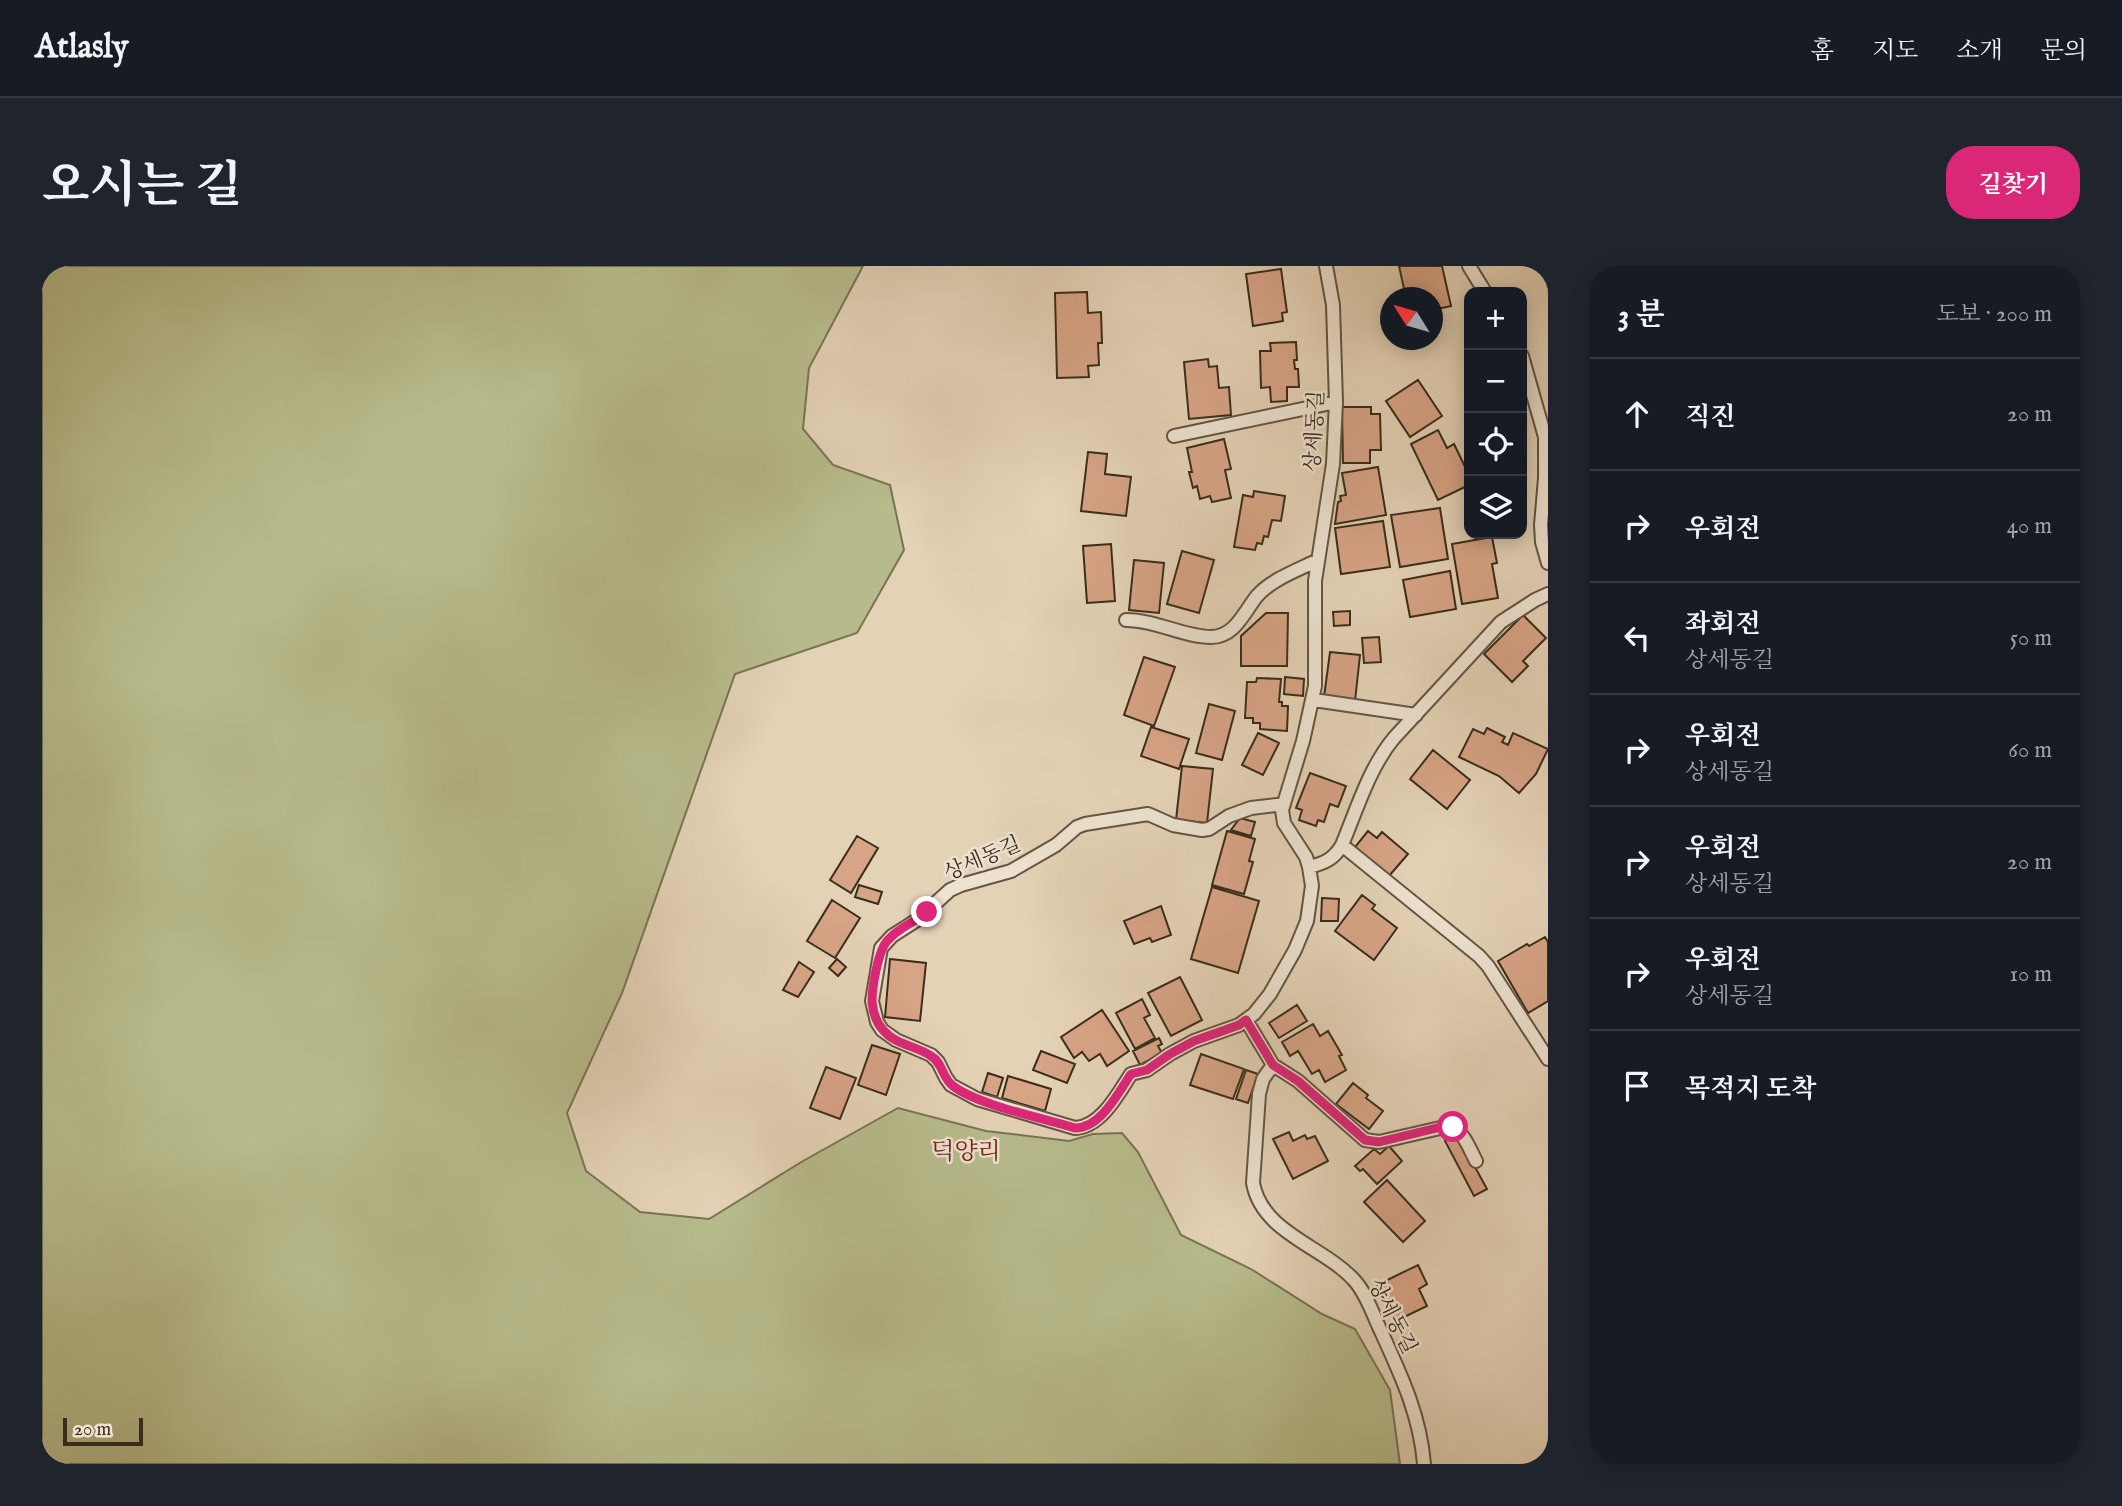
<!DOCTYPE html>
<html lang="ko">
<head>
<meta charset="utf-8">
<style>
	body { margin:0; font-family:"IM FELL English","Noto Serif KR",serif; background:#20242c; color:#f1f3f6 }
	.controls { position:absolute; right:21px; top:21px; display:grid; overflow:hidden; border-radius:14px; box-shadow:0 4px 18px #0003 }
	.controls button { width:63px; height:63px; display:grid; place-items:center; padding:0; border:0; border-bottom:2px solid #363941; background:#171b24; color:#f1f3f6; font:35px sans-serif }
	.compass { position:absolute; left:1338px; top:21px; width:63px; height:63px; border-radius:50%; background:#171b24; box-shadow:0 4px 18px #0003; rotate:307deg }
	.scale { position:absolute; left:21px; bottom:18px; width:80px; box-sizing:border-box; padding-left:7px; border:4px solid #3a2d1c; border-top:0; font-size:19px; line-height:24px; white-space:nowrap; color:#3a2d1c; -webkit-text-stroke:5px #ede2d0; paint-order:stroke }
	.stop { position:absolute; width:21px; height:21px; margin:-16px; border:5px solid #db2777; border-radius:50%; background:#fff }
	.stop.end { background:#db2777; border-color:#fff; box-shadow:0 2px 7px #0008 }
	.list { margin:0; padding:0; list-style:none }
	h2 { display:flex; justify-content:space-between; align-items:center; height:91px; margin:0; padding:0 28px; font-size:30px }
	h2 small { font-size:23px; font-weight:400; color:#9ea1a6 }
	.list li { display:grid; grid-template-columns:46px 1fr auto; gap:21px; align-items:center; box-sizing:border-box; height:112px; padding:0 28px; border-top:2px solid #363941 }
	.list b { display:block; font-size:26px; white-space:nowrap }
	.list p { margin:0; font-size:23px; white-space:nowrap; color:#9ea1a6 }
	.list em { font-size:23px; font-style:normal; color:#9ea1a6 }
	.icon { flex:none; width:38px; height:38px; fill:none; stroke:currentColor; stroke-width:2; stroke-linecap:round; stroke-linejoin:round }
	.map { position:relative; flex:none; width:1506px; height:1198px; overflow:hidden; border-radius:28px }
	header { display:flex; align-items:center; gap:42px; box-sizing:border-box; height:98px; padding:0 35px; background:#171b24; border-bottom:2px solid #363941 }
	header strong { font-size:33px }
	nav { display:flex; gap:38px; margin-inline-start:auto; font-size:24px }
	.intro { display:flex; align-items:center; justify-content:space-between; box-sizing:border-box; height:168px; padding:0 42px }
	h1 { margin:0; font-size:49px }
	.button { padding:18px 32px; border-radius:28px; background:#db2777; color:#fff; font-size:24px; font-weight:700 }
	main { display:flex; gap:42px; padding:0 42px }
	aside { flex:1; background:#171b24; border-radius:28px; box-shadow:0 4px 18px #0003 }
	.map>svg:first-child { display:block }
</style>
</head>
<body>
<header>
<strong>Atlasly</strong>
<nav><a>홈</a><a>지도</a><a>소개</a><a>문의</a></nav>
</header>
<div class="intro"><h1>오시는 길</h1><a class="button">길찾기</a></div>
<main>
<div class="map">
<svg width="1506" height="1198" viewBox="0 0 1506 1198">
	<rect width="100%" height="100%" fill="#e4d2b6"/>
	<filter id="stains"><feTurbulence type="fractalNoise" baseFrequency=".00286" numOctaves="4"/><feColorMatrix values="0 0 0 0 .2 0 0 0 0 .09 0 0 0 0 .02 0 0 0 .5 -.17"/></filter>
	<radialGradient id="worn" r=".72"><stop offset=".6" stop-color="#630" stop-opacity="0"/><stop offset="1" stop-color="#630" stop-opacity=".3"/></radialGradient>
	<path fill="#b7bb8c" stroke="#787454" stroke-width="2" d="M0,0H821L767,102L761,163L791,199L848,219L862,284L815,367L693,408L580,727L525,847L544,905L598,946L667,953L761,895L856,842L944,865L1027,875L1051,868L1080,867L1096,886L1139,969L1209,1003L1280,1048L1313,1063L1348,1124L1358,1198H0Z"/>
	<path fill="#d7a486" stroke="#3a2d1c" stroke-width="2" d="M1357,0H1400L1409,40L1391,44V32H1364Z
		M1239,3L1245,46L1240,47L1241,55L1211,60L1204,8Z
		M1045,26L1046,47L1059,46L1060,77H1056L1057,99L1046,100L1047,111L1015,112L1013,27Z
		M1254,76L1255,94H1252L1253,103H1256L1257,121H1245V135L1229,136L1228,121L1219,122L1218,85H1229L1228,77Z
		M1166,93L1167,101L1175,100L1177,122L1187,121L1189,149L1147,153L1142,96Z
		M1376,114L1400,150L1368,171L1344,135Z
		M1300,141H1329V148H1338L1339,184H1328V197H1301Z
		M1396,164L1405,182L1412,178L1427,209V219L1396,234L1369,178Z
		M1182,173L1189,203L1183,204L1189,232L1170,236L1168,230L1158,233L1155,220L1151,222L1147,206H1150L1145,182Z
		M1046,186L1065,188L1063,208L1089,211L1084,250L1039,245Z
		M1336,201L1344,249L1293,258L1296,236L1299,235L1298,230L1304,229L1300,207Z
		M1212,225L1243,230L1239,255L1230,254L1226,271L1222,270L1220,278L1215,277L1213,284L1192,281L1201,229L1211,231Z
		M1398,242L1406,293L1358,301L1349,249Z
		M1341,255L1348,301L1299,308L1293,262Z
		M1450,271L1455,297L1450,298L1456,332L1420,338L1410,278Z
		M1069,278L1073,335L1045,337L1041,280Z
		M1140,285L1172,294L1157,347L1125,338Z
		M1092,294L1122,297L1117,347L1087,344Z
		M1408,305L1414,343L1368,351L1361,314Z
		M1308,345V359L1292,360L1291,346Z
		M1224,347H1246L1245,400H1199V370Z
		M1481,349L1504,372L1481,395L1486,400L1470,416L1442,388Z
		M1337,371L1339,396L1322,397L1320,372Z
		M1288,386L1318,389L1313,435L1282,431Z
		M1102,391L1133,401L1112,460L1082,449Z
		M1243,411L1262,413L1261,430L1242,428Z
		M1215,412L1239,413L1237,436H1240V440H1246L1245,465L1218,463V457H1211V452H1203L1205,416H1214Z
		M1167,438L1193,445L1180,494L1154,487Z
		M1109,461L1147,473L1137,503L1099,490Z
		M1445,462L1463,471L1460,476L1466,479L1471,467L1506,483L1494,508L1477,527L1457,510L1417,491L1431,463L1442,468Z
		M1216,467L1237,477L1221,509L1200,499Z
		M1391,484L1428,514L1405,543L1368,513Z
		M1140,500L1171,503L1165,557L1134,554Z
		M1268,507L1304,520L1296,541L1288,538L1282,556L1276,554L1274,560L1257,554L1260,544L1254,542Z
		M1198,552L1213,556L1209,570L1189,564Z
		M1185,565L1213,573L1207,595L1211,596L1202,628L1170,619Z
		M1326,565L1335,572L1340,566L1366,588L1347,610L1313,581Z
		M815,570L836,582L809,627L788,614Z
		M817,619L840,626L836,638L813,631Z
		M1170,621L1217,635L1196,707L1149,693Z
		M1320,629L1333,639L1330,643L1355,662L1332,694L1293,665Z
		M1280,632L1297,633L1296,655H1279Z
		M790,634L818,652L793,692L765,675Z
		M1119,640L1129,669L1110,676L1108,672L1092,678L1082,655Z
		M1503,671L1506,676V735L1486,747L1456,695L1485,678L1487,680Z
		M795,693L804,701L796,710L787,702Z
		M848,693L884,697L878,755L843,751Z
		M757,696L772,706L756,731L741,724Z
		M1138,711L1160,754L1129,770L1106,727Z
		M1100,733L1108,749L1102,752L1113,772L1093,783L1074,747Z
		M1255,739L1265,755L1237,772L1227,757Z
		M1060,744L1087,785L1065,800L1058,788L1047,795L1040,786L1032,792L1019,771Z
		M1271,758L1278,770L1286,765L1300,789L1297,790L1304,804L1283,816L1277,804L1270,808L1256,785L1248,790L1240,776Z
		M1117,772L1120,778L1116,780L1120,787L1098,799L1091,785Z
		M830,779L858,788L844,829L816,819Z
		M999,785L1033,798L1025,817L991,804Z
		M1159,788L1202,803L1191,833L1148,819Z
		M784,801L814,812L798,853L768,842Z
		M1204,804L1216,808L1206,837L1194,833Z
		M946,807L961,812L955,831L940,826Z
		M966,810L1009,823L1003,845L960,832Z
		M1311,817L1326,829L1324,832L1341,845L1327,863L1294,838Z
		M1247,866L1251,875L1263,869L1265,873L1273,870L1286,895L1251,913L1231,873Z
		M1415,868L1445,923L1432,930L1403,875Z
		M1347,880L1360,895L1335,918L1321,903L1318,905L1313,900L1332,883L1338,888Z
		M1345,914L1383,955L1361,976L1322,936Z
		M1376,999L1385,1018L1377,1023L1385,1040L1352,1056L1335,1019Z"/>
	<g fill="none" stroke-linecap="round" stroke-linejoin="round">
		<g stroke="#645642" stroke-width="16">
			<path id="service" d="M1427,0L1443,26
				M1480,90L1503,171V212L1499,259L1500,276L1506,297
				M1132,170L1294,136
				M1084,354C1114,354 1142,371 1169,371C1193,371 1202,346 1215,330C1230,313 1256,304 1276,294
				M1272,434L1374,449
				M1242,538L1209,542L1187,550L1167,563L1160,564L1131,559L1106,548L1043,558L1035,561L1014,579L969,605L919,619L908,624L875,654L850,670L839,682L830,735L835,756L840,764L854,774L889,789L896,796L904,812L909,819L935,833L1033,862C1059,861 1076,828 1089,808L1105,804L1128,788L1152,775L1197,759L1212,748L1228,728L1253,684L1265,655L1270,620L1267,601L1264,591L1242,557L1240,544L1261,475L1273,420V315L1291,198L1294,136L1291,39L1284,0
				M1300,579L1437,690L1446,700L1506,793
				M1267,601C1283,597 1292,593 1300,579C1315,543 1327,502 1352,472L1459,356L1493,334L1506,328
				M1204,754L1231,799L1256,815L1323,874L1337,876L1407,860C1422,865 1427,882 1434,895
				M1231,799L1221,813L1217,828L1211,917C1220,967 1281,980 1312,1014C1324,1027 1330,1046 1337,1061C1358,1107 1378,1148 1382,1198"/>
		</g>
		<use href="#service" stroke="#ede2d0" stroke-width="12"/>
	</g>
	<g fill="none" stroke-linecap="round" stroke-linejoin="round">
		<path stroke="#db2777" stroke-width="9" d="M885,646C873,656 856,662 846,674C836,684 830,721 830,736C831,746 835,758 842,765C854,779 875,780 889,790C901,797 900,812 911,820C936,839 1000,852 1033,862C1059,862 1076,827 1089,808L1105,804L1128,788L1152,775L1197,759L1204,754L1231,799L1256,815L1323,874L1337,876L1403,860L1411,861"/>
	</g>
	<g text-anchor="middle" stroke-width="5" stroke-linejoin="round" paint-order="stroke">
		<g font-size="21" fill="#3a2d1c" stroke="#ede2d0">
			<text transform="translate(1272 165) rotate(-87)" y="7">상세동길</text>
			<text transform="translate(940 592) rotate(-23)" y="7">상세동길</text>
			<text transform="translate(1351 1050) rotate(63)" y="7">상세동길</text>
		</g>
		<g font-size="24" fill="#7a1f14" stroke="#ede2d0">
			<text x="924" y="893">덕양리</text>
		</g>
	</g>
	<rect width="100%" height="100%" filter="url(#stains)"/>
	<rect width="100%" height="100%" fill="url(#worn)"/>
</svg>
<div class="controls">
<button>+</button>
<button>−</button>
<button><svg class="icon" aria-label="locate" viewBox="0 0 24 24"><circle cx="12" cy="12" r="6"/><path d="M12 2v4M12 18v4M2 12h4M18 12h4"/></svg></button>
<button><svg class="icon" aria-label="layers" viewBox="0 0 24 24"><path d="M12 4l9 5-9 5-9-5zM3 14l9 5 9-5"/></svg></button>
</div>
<svg class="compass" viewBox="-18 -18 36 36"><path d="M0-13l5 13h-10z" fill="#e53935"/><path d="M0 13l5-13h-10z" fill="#9ea1a6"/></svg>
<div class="scale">20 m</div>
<div class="stop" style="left:1411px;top:861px"></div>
<div class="stop end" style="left:885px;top:646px"></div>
</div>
<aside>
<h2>3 분<small>도보 · 200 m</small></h2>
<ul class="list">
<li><svg class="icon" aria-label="ahead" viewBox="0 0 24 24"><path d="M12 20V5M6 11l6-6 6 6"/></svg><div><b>직진</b></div><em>20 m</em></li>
<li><svg class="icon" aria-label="right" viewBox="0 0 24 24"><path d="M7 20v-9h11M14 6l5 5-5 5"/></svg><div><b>우회전</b></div><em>40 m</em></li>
<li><svg class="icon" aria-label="left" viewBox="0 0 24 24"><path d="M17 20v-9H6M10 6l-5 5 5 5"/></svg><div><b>좌회전</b><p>상세동길</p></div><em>50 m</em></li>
<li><svg class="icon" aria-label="right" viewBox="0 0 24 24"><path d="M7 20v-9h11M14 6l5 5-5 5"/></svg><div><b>우회전</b><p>상세동길</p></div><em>60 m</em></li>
<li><svg class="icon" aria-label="right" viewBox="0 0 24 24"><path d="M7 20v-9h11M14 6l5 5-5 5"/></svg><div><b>우회전</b><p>상세동길</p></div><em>20 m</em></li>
<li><svg class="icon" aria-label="right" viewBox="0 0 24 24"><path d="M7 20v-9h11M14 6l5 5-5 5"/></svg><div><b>우회전</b><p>상세동길</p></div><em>10 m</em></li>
<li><svg class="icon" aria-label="arrive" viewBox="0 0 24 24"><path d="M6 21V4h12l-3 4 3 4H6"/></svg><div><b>목적지 도착</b></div></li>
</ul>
</aside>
</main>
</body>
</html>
